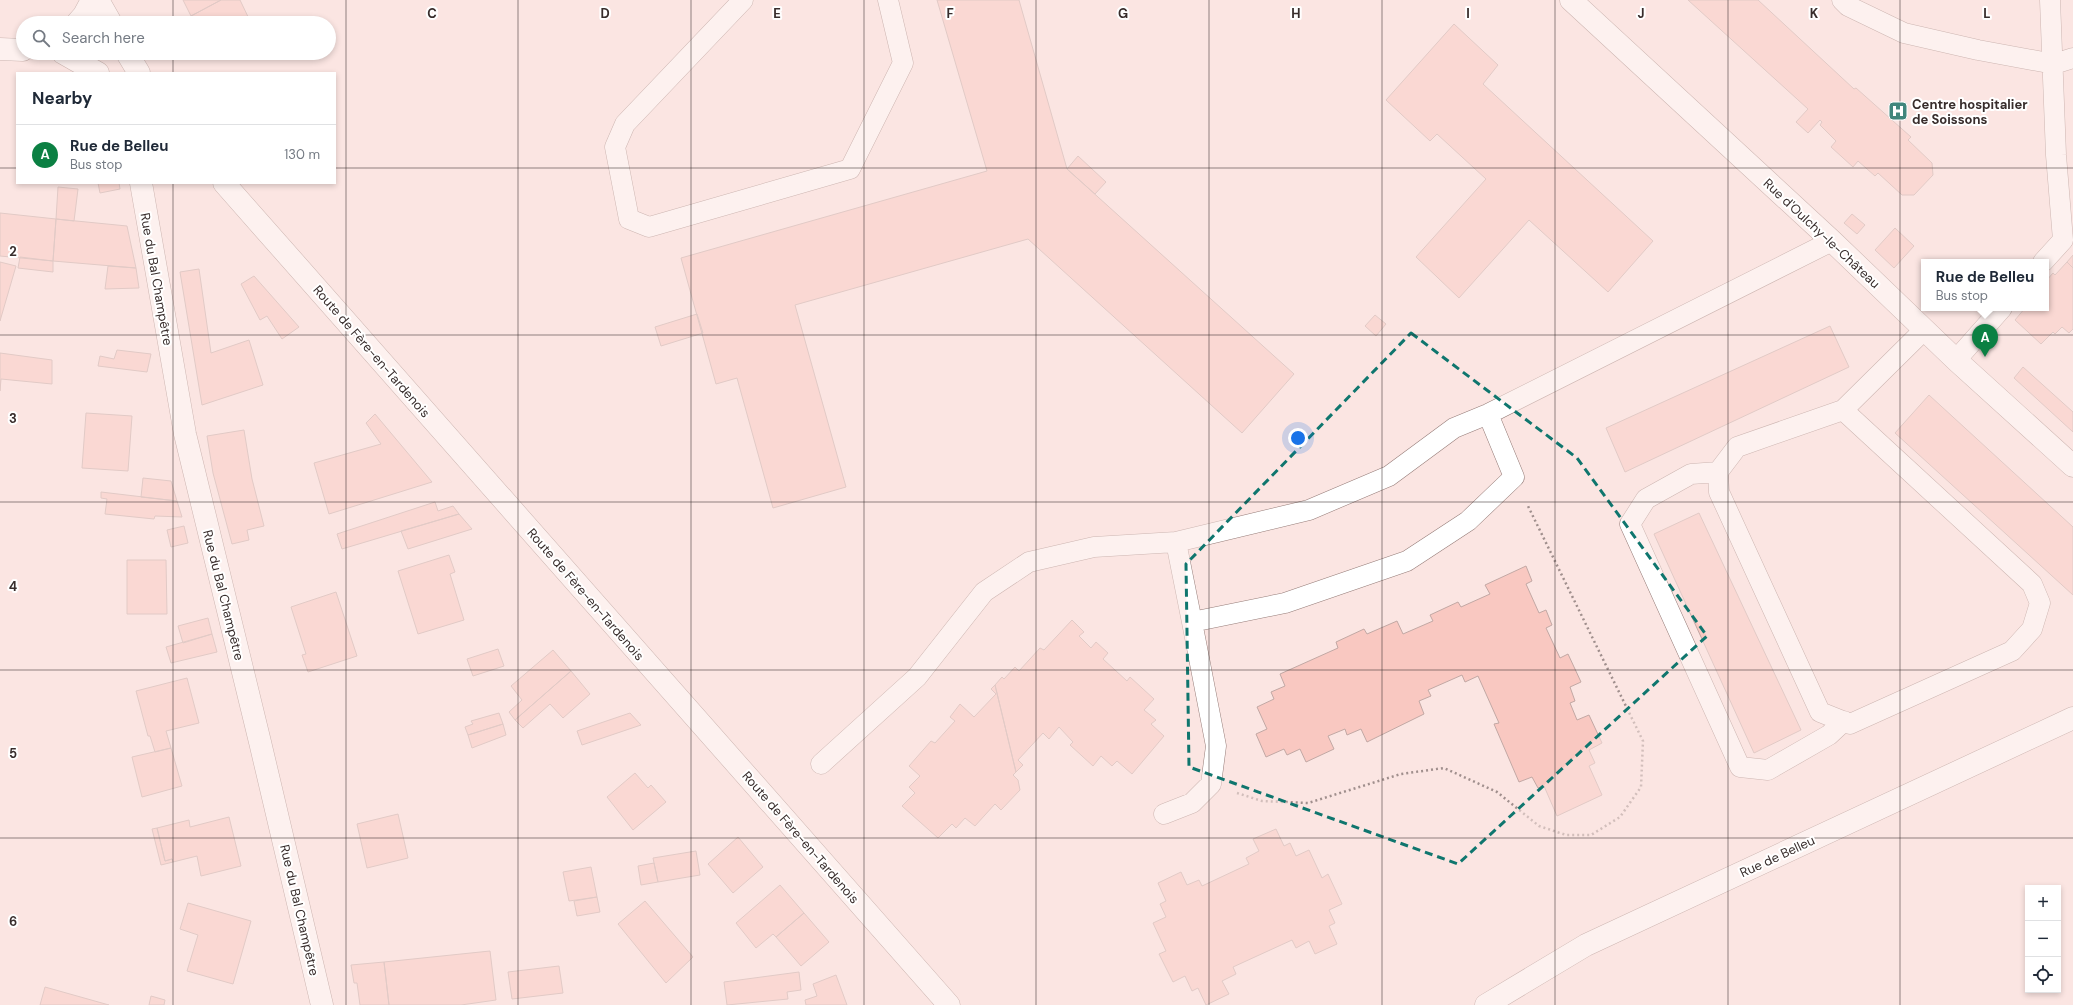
<!DOCTYPE html>
<html lang="en">
<head>
<meta charset="utf-8">
<style>
	body { margin:0; font-family:"DM Sans",sans-serif; background:#f2f2f3; color:#1f2937 }
	.controls { position:absolute; right:12px; bottom:12px; display:grid; overflow:hidden; border-radius:0px; box-shadow:0 2px 6px #0003 }
	.controls button { width:36px; height:36px; display:grid; place-items:center; padding:0; border:0; border-bottom:1px solid #e0e1e3; background:#fff; color:#1f2937; font:20px sans-serif }
	.you { position:absolute; left:1298px; top:438px; width:14px; height:14px; margin:-10px; border:3px solid #fff; border-radius:50%; background:#1a73e8; box-shadow:0 0 0 6px #1a73e833 }
	.badge { display:grid; place-items:center; width:26px; height:26px; border-radius:50%; background:#0b8043; color:#fff; font-size:13px; font-weight:700 }
	.pin { position:absolute; translate:-50% -33px; filter:drop-shadow(0 1px 2px #0008) }
	.pin::after { content:''; position:absolute; top:21px; width:14px; height:12px; background:inherit; clip-path:polygon(0 0,100% 0,50% 100%) }
	.popup { position:absolute; left:1921px; top:259px; width:128px; height:52px; box-sizing:border-box; display:grid; place-content:center; border-radius:0px; background:#fff; filter:drop-shadow(0 1px 3px #0005); font-size:13px; white-space:nowrap; color:#747a83 }
	.popup b { font-size:15px; color:#1f2937 }
	.popup::after { content:''; position:absolute; left:50%; top:100%; margin-left:-8px; border:8px solid transparent; border-top-color:#fff }
	.list { margin:0; padding:0; list-style:none }
	h2 { display:flex; justify-content:space-between; align-items:center; height:52px; margin:0; padding:0 16px; font-size:17px }
	h2 small { font-size:13px; font-weight:400; color:#747a83 }
	.list li { display:grid; grid-template-columns:26px 1fr auto; gap:12px; align-items:center; box-sizing:border-box; height:60px; padding:0 16px; border-top:1px solid #e0e1e3 }
	.list b { display:block; font-size:15px; white-space:nowrap }
	.list p { margin:0; font-size:13px; white-space:nowrap; color:#747a83 }
	.list em { font-size:13px; font-style:normal; color:#747a83 }
	.icon { flex:none; width:22px; height:22px; fill:none; stroke:currentColor; stroke-width:2; stroke-linecap:round; stroke-linejoin:round }
	.map { position:relative; flex:none; width:2073px; height:1005px; overflow:hidden }
	.search { position:absolute; background:#fff; box-shadow:0 2px 6px #0003; left:16px; top:16px; width:320px; height:44px; display:flex; align-items:center; gap:10px; box-sizing:border-box; padding:0 14px; border-radius:22px; color:#747a83; font-size:15px }
	.panel { position:absolute; background:#fff; box-shadow:0 2px 6px #0003; left:16px; top:72px; width:320px; height:112px; border-radius:0px }
	.map>svg:first-child { display:block }
</style>
</head>
<body>
<div class="map">
<svg width="2073" height="1005" viewBox="0 0 2073 1005">
	<rect width="100%" height="100%" fill="#fbe5e2"/>
	<path fill="#f9c8c1" stroke="#c2a8a4" d="M183,0H221L191,16Z
		M221,0H240L251,23H195L191,16Z
		M937,0H1019L1067,169L1294,374L1242,433L1028,239L795,305L846,487L773,508L737,378L716,384L681,258L987,171Z
		M1688,0H1758L1854,89L1856,88L1911,137L1908,140L1932,163L1933,175L1914,195H1902L1878,173L1875,176L1858,161L1853,167L1831,147L1836,141L1820,125L1822,122L1820,120L1808,133L1796,122L1808,109Z
		M1454,24L1498,65L1483,84L1653,241L1608,292L1529,220L1459,298L1416,257L1486,179L1437,134L1430,141L1386,100Z
		M1078,156L1106,182L1095,194L1067,169Z
		M98,183H119L120,189L100,193Z
		M58,187L78,189L74,221L56,219Z
		M0,213L56,219L53,261L0,256Z
		M1852,214L1865,225L1857,234L1844,223Z
		M56,219L127,226L136,268L53,261Z
		M1895,228L1914,246L1894,268L1875,250Z
		M2073,255V268L2067,262Z
		M20,257L53,261V272L18,268Z
		M0,262L16,266L0,321Z
		M2067,262L2073,268V329L2069,333L2062,327L2055,334L2053,332L2041,344L2015,320L2025,308H2046V281L2053,273L2055,275Z
		M108,266L136,268L139,288L105,289Z
		M199,269L211,353L249,340L263,385L202,405L180,272Z
		M254,276L299,327L282,339L267,316L260,320L241,284Z
		M697,314L703,333L661,346L655,327Z
		M1375,315L1386,324L1376,336L1365,326Z
		M1830,326L1849,367L1625,472L1606,428Z
		M117,350L151,354L147,372L98,366L100,356L114,359Z
		M0,353L52,360V384L1,379L0,391Z
		M2023,367L2073,412V432L2014,378Z
		M1929,395L2073,527V595L1895,433Z
		M86,413L132,416L128,471L82,468Z
		M375,414L432,482L329,514L314,463L381,444L366,423Z
		M244,430L252,479L264,526L247,530L249,540L232,544L213,473L207,436Z
		M143,478L171,481L177,501L141,497Z
		M101,492L177,501L182,517L155,516L154,519L105,514L107,499L101,498Z
		M435,502L438,511L453,506L459,514L342,549L337,534Z
		M1699,513L1801,730L1754,753L1654,534Z
		M459,514L472,529L408,549L401,531Z
		M184,526L188,543L171,547L167,530Z
		M449,555L455,572L450,574L464,620L418,634L398,571Z
		M127,560H166L167,614H127Z
		M1526,566L1532,581L1526,584L1539,613L1546,610L1552,625L1546,628L1560,658L1568,654L1581,682L1570,687L1575,701L1570,703L1577,720L1589,715L1602,743L1589,750L1595,763L1589,766L1602,795L1557,816L1544,786L1538,788L1532,777L1519,782L1494,724L1499,723L1478,676L1465,682L1462,675L1428,690L1431,696L1419,701L1424,714L1367,742L1361,729L1347,735L1345,729L1328,736L1334,749L1306,762L1300,749L1287,755L1284,749L1266,757L1256,734L1267,729L1257,707L1274,699L1271,692L1285,686L1280,674L1338,648L1336,642L1364,629L1367,634L1397,621L1403,634L1433,621L1430,615L1458,602L1461,607L1490,594L1485,585Z
		M336,592L357,656L308,672L302,655L306,654L291,607Z
		M208,618L212,634L183,643L178,626Z
		M1072,620L1084,632L1079,636L1091,648L1096,642L1108,653L1103,659L1127,681L1130,677L1154,699L1144,710L1156,720L1151,724L1164,736L1132,774L1117,761L1112,766L1101,756L1093,766L1070,745L1073,742L1059,727L1049,739L1043,733L1018,760L1023,765L1016,772L995,685L1002,677L1004,679L1015,667L1019,671L1040,648L1044,650Z
		M212,634L217,652L171,663L166,647Z
		M498,649L504,666L473,676L467,659Z
		M553,650L571,671L515,720L509,712L522,700L511,686Z
		M571,671L590,694L563,718L550,704L523,728L515,720Z
		M187,678L199,723L166,731L171,748L155,752L150,736H148L136,691Z
		M995,685L1016,772L1013,775L1018,780L1020,790L1001,810L995,804L975,826L965,818L956,828L952,824L938,838L902,806L915,793L909,787L920,776L909,766L931,741L935,743L955,721L950,717L960,704L974,717L996,694L991,689Z
		M499,713L503,724L468,735L465,727L473,724L471,721Z
		M630,713L641,725L582,745L577,731Z
		M503,724L506,735L472,748L468,735Z
		M171,748L182,786L142,797L132,757Z
		M635,773L648,788L651,785L666,802L633,830L607,797Z
		M398,814L408,858L367,868L357,824Z
		M229,817L241,866L201,876L197,856L173,862L172,859L165,861L157,828L189,820L190,827Z
		M157,828L165,861L172,859L173,862L161,865L152,829Z
		M1276,829L1284,846L1290,843L1296,856L1309,850L1322,878L1328,874L1342,904L1329,910L1335,923L1329,926L1337,944L1315,954L1309,941L1296,948L1292,940L1233,967L1236,974L1222,981L1229,994L1206,1005L1198,988L1192,991L1185,976L1173,982L1159,954L1166,951L1153,923L1166,917L1160,904L1166,901L1158,883L1181,872L1187,885L1199,880L1202,886L1249,864L1246,858L1259,851L1253,839Z
		M738,837L763,867L733,893L708,864Z
		M696,851L700,875L658,882L653,858Z
		M654,863L658,882L641,885L638,866Z
		M591,867L597,897L569,901L563,872Z
		M780,885L804,913L776,937L773,934L756,948L736,923Z
		M597,897L600,912L577,916L574,901Z
		M645,901L693,957L666,983L618,924Z
		M188,903L251,921L233,984L187,971L198,935L180,929Z
		M804,913L829,942L801,966L776,937Z
		M490,951L496,1000L461,1005H389L384,962Z
		M384,962L389,1005H360L357,983H354L351,965Z
		M559,966L563,993L512,999L508,972Z
		M799,972L801,990L787,992L788,999L727,1005L724,982Z
		M836,975L847,1005H806L805,1000L817,996L813,984Z
		M45,987L109,1005H40Z
		M151,996L165,1000L164,1005H149Z"/>
	<g fill="none" stroke-linecap="round" stroke-linejoin="round">
		<g stroke="#957c78" stroke-width="21">
			<path id="lane" d="M743,0L625,124L615,147L629,219L649,227L850,169L903,63L888,0
				M1842,0L1848,6L1904,33L1978,50L2054,64L2073,58
				M2043,262L2063,240L2056,155L2050,0
				M1956,360L2002,308
				M1843,410L2032,584L2040,603L2032,629L2012,651L1850,724L1820,712L1719,492L1718,472L1737,447L1843,410L1924,330
				M1718,472L1691,474L1646,499L1630,524L1740,767L1768,770L1829,735L1844,721
				M1176,542L1192,622L1285,603L1407,561L1468,521L1514,477L1488,414
				M821,764L917,677L984,592L1029,562L1094,547L1176,542L1309,510L1389,476L1454,428L1488,414L1832,241
				M1164,814L1192,803L1211,784L1216,746L1192,622"/>
		</g>
		<g stroke="#957c78" stroke-width="23">
			<path id="street" d="M1571,0L1832,241L1956,360L2073,466
				M141,183L185,434L260,742L322,1005"/>
		</g>
		<g stroke="#957c78" stroke-width="23">
			<path id="secondary" d="M98,0L111,23
				M63,53L98,73
				M127,53L139,73
				M224,183L949,1005
				M1486,1005L1586,945L2073,718"/>
		</g>
		<g stroke="#957c78" stroke-width="23">
			<path id="primary" d="M77,23L84,15L92,0
				M0,49L23,50"/>
		</g>
		<path stroke="#a08f8d" stroke-width="2.5" stroke-dasharray="2 3" stroke-linecap="butt" d="M1237,793L1262,801L1308,803L1401,774L1444,768L1497,792L1539,826L1566,835H1591L1620,817L1641,787L1643,741L1527,504"/>
		<use href="#lane" stroke="#fff" stroke-width="20"/>
		<use href="#street" stroke="#fff" stroke-width="22"/>
		<use href="#secondary" stroke="#fff" stroke-width="22"/>
		<use href="#primary" stroke="#fff" stroke-width="22"/>
	</g>
	<path d="M0 0H2073V1005H0ZM1411,333L1577,458L1707,636L1458,864L1189,767L1186,564Z" fill="#fbe5e2" fill-opacity=".55" fill-rule="evenodd"/>
	<path fill="none" stroke="#0f766e" stroke-width="3" stroke-dasharray="8 5" stroke-linejoin="round" d="M1411,333L1577,458L1707,636L1458,864L1189,767L1186,564Z"/>
	<path fill="none" stroke="#382d2c" stroke-width="1" stroke-opacity="0.55" d="M173,0V23M346,0V1005M518,0V1005M691,0V1005M864,0V1005M1036,0V1005M1209,0V1005M1382,0V1005M1555,0V1005M1728,0V1005M1900,0V1005M173,53V73M0,168H17M335,168H2073M173,183V1005M0,335H2073M0,502H2073M0,670H2073M0,838H2073"/>
	<defs>
		<g id="hospital-square" transform="scale(1)"><rect x="-9" y="-9" width="18" height="18" rx="4" fill="#40867c" stroke="#fff"/><path d="M-5-5h3v3.5h4V-5h3V5h-3V1.5h-4V5h-3Z" fill="#fff"/></g>
	</defs>
	<g fill-rule="evenodd">
		<use href="#hospital-square" x="1898" y="111"/>
	</g>
	<g text-anchor="middle" stroke-width="4" stroke-linejoin="round" paint-order="stroke">
		<g font-size="13" font-weight="bold" fill="#382d2c" stroke="#fff" text-anchor="start">
			<text x="1912" y="109">Centre hospitalier<tspan x="1912" dy="15">de Soissons</tspan></text>
		</g>
		<g font-size="13" fill="#382d2c" stroke="#fff">
			<text transform="translate(1822 233) rotate(43)" y="5">Rue d'Oulchy-le-Château</text>
			<text transform="translate(157 279) rotate(80)" y="5">Rue du Bal Champêtre</text>
			<text transform="translate(372 351) rotate(49)" y="5">Route de Fère-en-Tardenois</text>
			<text transform="translate(586 594) rotate(49)" y="5">Route de Fère-en-Tardenois</text>
			<text transform="translate(224 595) rotate(76)" y="5">Rue du Bal Champêtre</text>
			<text transform="translate(801 837) rotate(49)" y="5">Route de Fère-en-Tardenois</text>
			<text transform="translate(1777 856) rotate(-25)" y="5">Rue de Belleu</text>
			<text transform="translate(300 910) rotate(77)" y="5">Rue du Bal Champêtre</text>
		</g>
	</g>
	<g font-size="13" text-anchor="middle" font-weight="bold" fill="#382d2c" stroke="#fff" stroke-width="4" stroke-linejoin="round" paint-order="stroke">
		<text x="432" y="18">C</text>
		<text x="605" y="18">D</text>
		<text x="777" y="18">E</text>
		<text x="950" y="18">F</text>
		<text x="1123" y="18">G</text>
		<text x="1296" y="18">H</text>
		<text x="1468" y="18">I</text>
		<text x="1641" y="18">J</text>
		<text x="1814" y="18">K</text>
		<text x="1987" y="18">L</text>
		<text x="13" y="256">2</text>
		<text x="13" y="423">3</text>
		<text x="13" y="591">4</text>
		<text x="13" y="758">5</text>
		<text x="13" y="926">6</text>
	</g>
</svg>
<div class="controls">
<button>+</button>
<button>−</button>
<button><svg class="icon" aria-label="locate" viewBox="0 0 24 24"><circle cx="12" cy="12" r="6"/><path d="M12 2v4M12 18v4M2 12h4M18 12h4"/></svg></button>
</div>
<div class="you"></div>
<div class="pin badge" style="left:1985px;top:357px">A</div>
<div class="popup"><b>Rue de Belleu</b>Bus stop</div>
<div class="search"><svg class="icon" aria-label="search" viewBox="0 0 24 24"><circle cx="10" cy="10" r="6"/><path d="M15 15l6 6"/></svg>Search here</div>
<section class="panel">
<h2>Nearby<small></small></h2>
<ul class="list">
<li><span class="badge">A</span><div><b>Rue de Belleu</b><p>Bus stop</p></div><em>130 m</em></li>
</ul>
</section>
</div>
</body>
</html>
